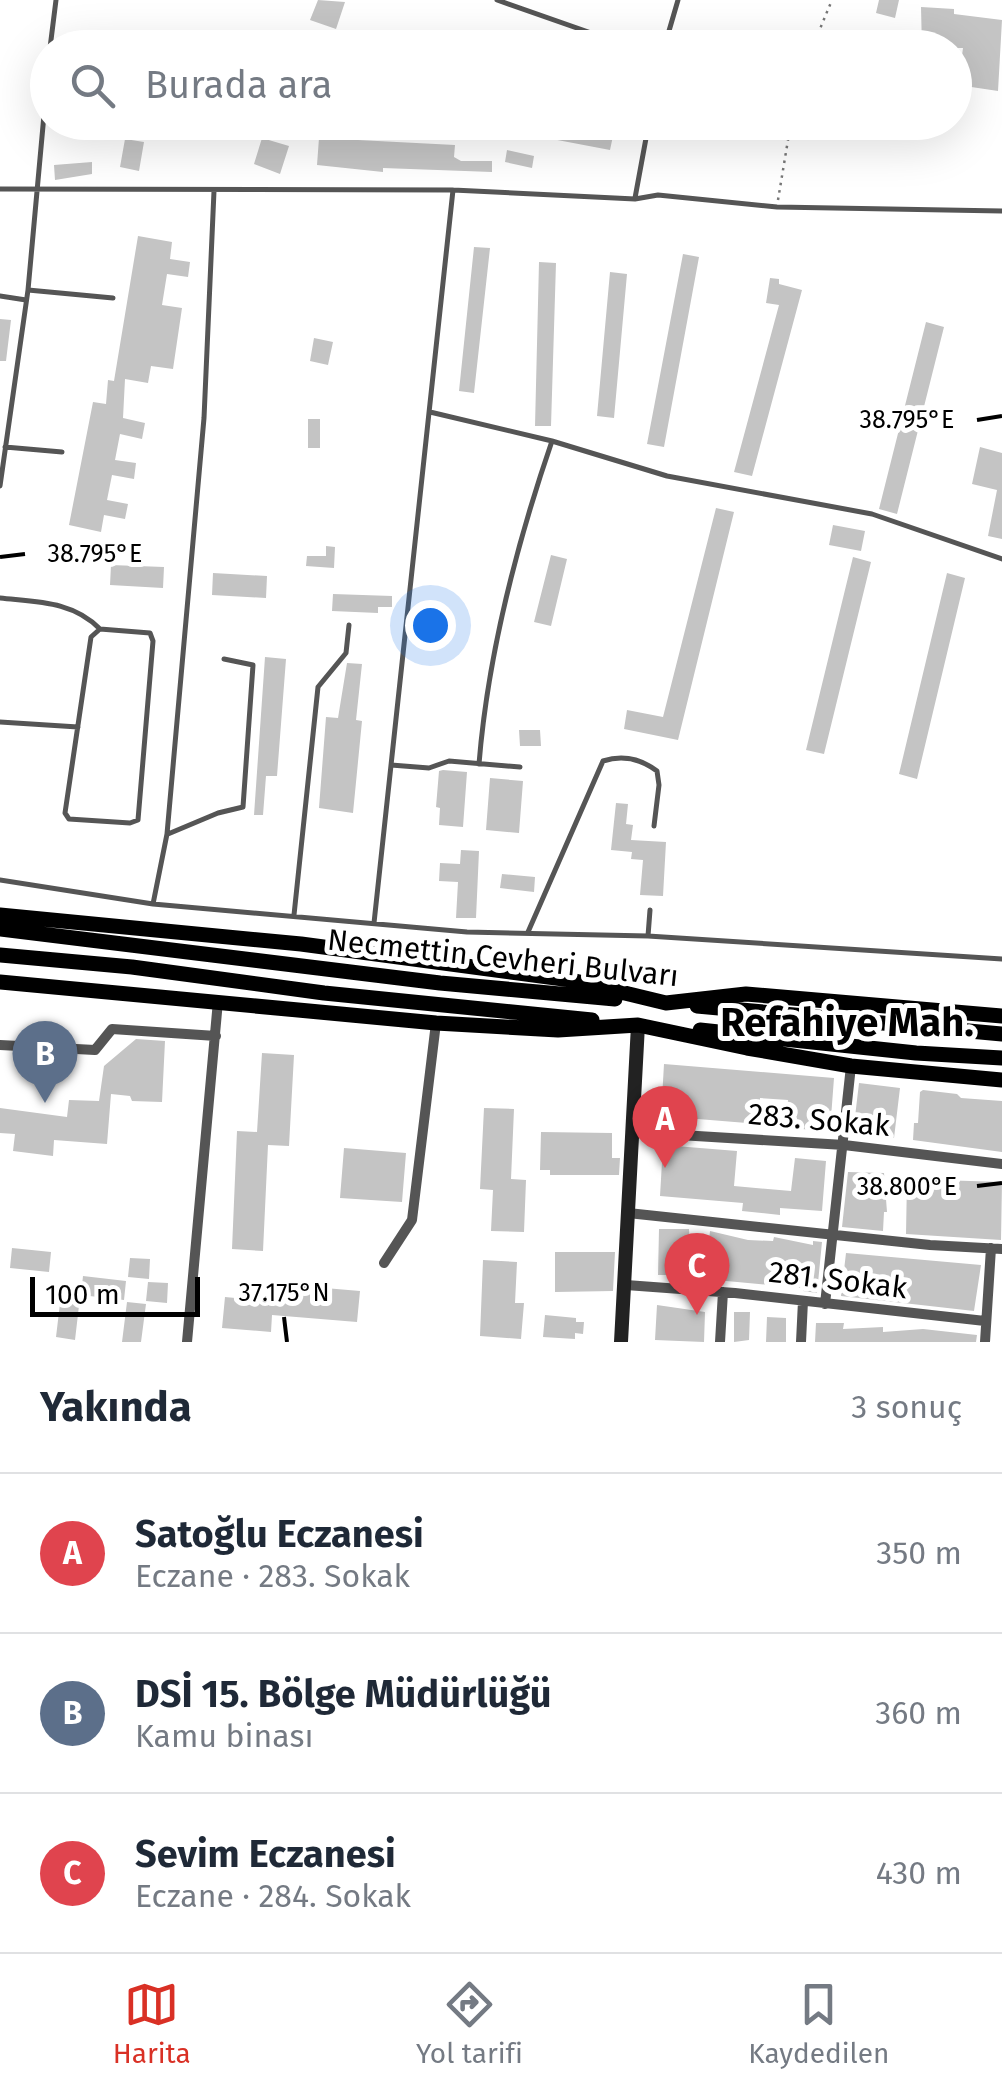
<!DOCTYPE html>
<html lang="tr">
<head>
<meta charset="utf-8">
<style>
	body { margin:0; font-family:"Fira Sans",sans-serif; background:#f6f6f7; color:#1f2937 }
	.scale { position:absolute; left:30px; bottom:25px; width:170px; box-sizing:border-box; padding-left:10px; border:5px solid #000; border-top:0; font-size:28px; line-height:35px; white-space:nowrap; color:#000; -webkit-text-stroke:8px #fff; paint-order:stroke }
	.you { position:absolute; left:430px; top:625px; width:35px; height:35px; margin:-25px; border:8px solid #fff; border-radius:50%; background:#1a73e8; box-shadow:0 0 0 15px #1a73e833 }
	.badge { display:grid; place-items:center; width:65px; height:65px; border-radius:50%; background:#d93025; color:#fff; font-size:32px; font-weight:700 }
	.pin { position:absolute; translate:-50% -82px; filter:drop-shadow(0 2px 5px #0008) }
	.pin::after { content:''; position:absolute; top:52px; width:35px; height:30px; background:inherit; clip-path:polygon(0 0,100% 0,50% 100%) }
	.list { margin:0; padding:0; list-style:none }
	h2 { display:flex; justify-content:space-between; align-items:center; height:130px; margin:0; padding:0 40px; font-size:42px }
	h2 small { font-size:32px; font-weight:400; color:#747a83 }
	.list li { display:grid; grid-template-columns:65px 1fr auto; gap:30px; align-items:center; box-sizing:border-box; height:160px; padding:0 40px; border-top:2px solid #e0e1e3 }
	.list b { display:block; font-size:38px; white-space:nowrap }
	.list p { margin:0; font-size:32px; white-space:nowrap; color:#747a83 }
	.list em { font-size:32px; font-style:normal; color:#747a83 }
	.icon { flex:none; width:55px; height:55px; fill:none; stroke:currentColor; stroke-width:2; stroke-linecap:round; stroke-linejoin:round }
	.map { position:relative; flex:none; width:1002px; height:1342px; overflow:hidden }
	.search { position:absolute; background:#fff; box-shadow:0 10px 40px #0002; left:30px; right:30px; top:30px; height:110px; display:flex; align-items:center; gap:25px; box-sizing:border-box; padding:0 35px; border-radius:55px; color:#747a83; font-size:38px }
	.sheet { height:610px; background:#fff }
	nav { display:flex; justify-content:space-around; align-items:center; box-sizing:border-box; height:140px; border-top:2px solid #e0e1e3; background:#fff; font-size:28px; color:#747a83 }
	nav a { display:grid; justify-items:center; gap:5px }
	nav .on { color:#d93025 }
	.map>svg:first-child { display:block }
</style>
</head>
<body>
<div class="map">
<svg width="1002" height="1342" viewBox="0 0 1002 1342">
	<rect width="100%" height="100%" fill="#fff"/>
	<path fill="#c4c4c4" d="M318,0L345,2L336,29L310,20Z
		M879,0H899L895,18L876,13Z
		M921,7L954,9V14L1002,20L998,91L958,85L963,48H922Z
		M538,34L569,36L567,48L536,46Z
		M512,122H616L610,150L510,131Z
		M262,138L289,146L280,174L254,164Z
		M319,138L455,145L454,157L461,161H492V172L383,168V172L317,165Z
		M125,139L144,142L139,171L120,167Z
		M507,150L534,156L532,168L505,162Z
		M92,162V174L55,180L54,165Z
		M138,236L172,242L170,259L190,262L188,277L167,274L162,305L182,308L173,369L151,366L148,383L125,379L123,418L145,423L142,439L120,434L115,460L136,463L134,479L112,475L107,500L128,504L125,519L104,515L101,532L69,525L93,402L106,404L108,380L114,381Z
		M474,247L490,248L474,393L459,391Z
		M683,254L699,257L664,447L647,444Z
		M539,262L556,263L551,426H535Z
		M610,272L627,274L614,418L597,416Z
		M770,278L779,279V284L802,290L752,476L734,472L779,305L766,303Z
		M0,319L11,320L6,361H0Z
		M926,322L944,327L897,514L879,509Z
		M314,338L333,342L328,365L310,361Z
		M308,419H320V448H308Z
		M980,447L1002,453V539L988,536L997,490L972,484Z
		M716,508L734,512L678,740L624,729L627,710L663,717Z
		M833,525L865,531L861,551L829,545Z
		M326,546L335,547L334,568L306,566L307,556H326Z
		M551,555L567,559L551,626L534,622Z
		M853,557L871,562L824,754L806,750Z
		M111,565L164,567L163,588L110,585Z
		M213,573L267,576L266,598L212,595Z
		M947,573L965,578L917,779L899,774Z
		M333,594L392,596V607H378V613L332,611Z
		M265,657L286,659L277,776H266L263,815H254Z
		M347,663L362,664L356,720L362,721L353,813L319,808L326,717L338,718Z
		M519,730H540L541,746H520Z
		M443,770L467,772L463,827L439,825L440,808L436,807L439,771Z
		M490,778L523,781L519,833L486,830Z
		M616,803L628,804L626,824L633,825L631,840L666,842L663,896L640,895L643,860L631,859L632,852L611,850Z
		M461,850L479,851L476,918H456L458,882L439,881L440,863L460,864Z
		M502,874L535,877L534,892L500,888Z
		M136,1039L165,1041L162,1102L132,1101L130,1096L111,1094L107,1144L54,1140L53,1156L13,1151L15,1134L0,1133V1108L67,1117L69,1100L99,1101L104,1066Z
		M262,1053L294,1055L289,1146L268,1145L263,1251L232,1249L237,1131L257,1132Z
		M664,1064L834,1078L830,1131L786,1128L788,1100L760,1098L759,1124L661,1116Z
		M859,1083L900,1088L894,1138L853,1134Z
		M923,1090L957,1094L961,1098L1002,1101V1152L913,1140L914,1123H918L920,1092Z
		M484,1108L514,1109L511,1179L526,1180L524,1232L491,1231L493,1190L480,1189Z
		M541,1132L612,1133V1158H620L619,1175H550V1170H540Z
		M663,1145L737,1151L734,1186L791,1191L795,1158L826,1161L822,1211L780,1208V1215L742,1211L743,1203L660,1196Z
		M344,1148L406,1153L402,1202L340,1198Z
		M848,1172L884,1173L887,1212H884L883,1231L842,1227Z
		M907,1179L1002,1182L1001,1240L906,1234Z
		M659,1229H689L692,1275H658Z
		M710,1231L748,1240L773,1241L774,1237L813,1245V1241L822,1242L817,1293L803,1291V1288L705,1279Z
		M12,1248L51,1252L49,1272L10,1268Z
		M555,1252H615L613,1291L555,1292Z
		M846,1253L981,1265L974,1311L841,1296Z
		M130,1258L150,1259L149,1279L128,1277Z
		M483,1260L517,1262L515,1303H524L521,1339L480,1336Z
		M83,1276L126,1281L124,1300L81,1295Z
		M148,1282L168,1283L167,1303L146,1301Z
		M266,1283L360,1291L357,1322L272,1315L271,1332L222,1328L225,1297L265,1301Z
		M61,1295L80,1297L75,1340L56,1337Z
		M127,1302L146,1304L141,1342H122Z
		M657,1305L705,1312L704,1342L655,1340Z
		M734,1312H750L749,1340L734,1342Z
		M545,1315L576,1318V1322H584L583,1334L575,1333V1339L543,1337Z
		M767,1317L786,1318V1342H766Z
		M816,1323H844L843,1329L883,1327V1332L923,1329L977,1335L976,1342H815Z"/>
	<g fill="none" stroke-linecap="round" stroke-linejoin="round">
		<path stroke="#777" stroke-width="2.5" stroke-dasharray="2.5 5" stroke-linecap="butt" d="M812,48L832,0
			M778,200L791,122"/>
		<path stroke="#555" stroke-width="5" d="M497,0L634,48
			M50,48L56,0
			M664,48L678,0
			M0,189L453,190L635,199L658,195L777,207L1002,211
			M635,198L649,122
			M28,290L113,298
			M0,296L26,300
			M430,412L552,441L667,476L872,514L1002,559
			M5,447L62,452
			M0,486L28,290L48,71
			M0,598C37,602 73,601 100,629
			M100,629L150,633L153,641L138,820L130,823L69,819L65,813L91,637Z
			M0,722L78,727
			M479,764C488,653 516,546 552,441
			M391,765L429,768L449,761L520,767
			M168,834L218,813L243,807L253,665L224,659
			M0,880L153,904L467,932L648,936L1002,959
			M153,904L167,834L204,418L214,191
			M294,915L318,687L346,653L349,625
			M374,923L453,190
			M528,932L603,761C622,755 641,759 657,771L659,785L654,826
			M648,936L650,910"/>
		<path stroke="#555" stroke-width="10" d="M0,1045L95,1050L112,1029L216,1036
			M631,1132L844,1145L1002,1164
			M628,1213L930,1245L1002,1249
			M384,1263L412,1220L436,1023
			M626,1285L735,1293L985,1321
			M825,1304L851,1066
			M187,1342L218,1001
			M720,1342L723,1292
			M801,1342L803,1301
			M985,1342L991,1248"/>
		<path stroke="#222" stroke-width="14" d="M621,1342L638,1025"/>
		<path stroke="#000" stroke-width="15" d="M0,915L301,944L571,980L666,1003L746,994L1002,1016
			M0,929L440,983L615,999
			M0,955L132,967L324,993L592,1020
			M0,982L436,1023L558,1030L638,1025L747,1048L851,1066L1002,1080
			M697,1006L1002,1034
			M700,1030L916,1053L1002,1058"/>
	</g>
	<path fill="none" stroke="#000" stroke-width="4" d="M977,420L1002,416M0,557L25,554M977,1186L1002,1183M284,1317L287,1342"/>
	<g text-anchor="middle" stroke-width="10" stroke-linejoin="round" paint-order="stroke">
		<g font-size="30" fill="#000" stroke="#fff">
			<text transform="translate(503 958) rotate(6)" y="10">Necmettin Cevheri Bulvarı</text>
			<text transform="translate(819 1120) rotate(5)" y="10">283. Sokak</text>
			<text transform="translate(838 1280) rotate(7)" y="10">281. Sokak</text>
		</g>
		<g font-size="40" font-weight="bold" fill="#000" stroke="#fff">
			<text x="847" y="1036">Refahiye Mah.</text>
		</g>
	</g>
	<g font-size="25" text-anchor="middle" fill="#000" stroke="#fff" stroke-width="10" stroke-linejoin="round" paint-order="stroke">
		<text x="907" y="428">38.795°E</text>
		<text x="95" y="562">38.795°E</text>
		<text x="907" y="1195">38.800°E</text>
		<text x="284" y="1301">37.175°N</text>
	</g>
</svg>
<div class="scale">100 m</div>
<div class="you"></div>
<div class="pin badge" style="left:665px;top:1168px;background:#e0444e">A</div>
<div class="pin badge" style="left:45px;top:1103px;background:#5c6f8a">B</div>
<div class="pin badge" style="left:697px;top:1315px;background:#e0444e">C</div>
<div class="search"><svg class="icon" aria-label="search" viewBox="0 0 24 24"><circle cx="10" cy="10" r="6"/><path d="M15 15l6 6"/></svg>Burada ara</div>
</div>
<section class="sheet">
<h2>Yakında<small>3 sonuç</small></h2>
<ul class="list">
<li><span class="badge" style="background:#e0444e">A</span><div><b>Satoğlu Eczanesi</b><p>Eczane · 283. Sokak</p></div><em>350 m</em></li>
<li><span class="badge" style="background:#5c6f8a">B</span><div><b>DSİ 15. Bölge Müdürlüğü</b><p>Kamu binası</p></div><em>360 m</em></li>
<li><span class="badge" style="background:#e0444e">C</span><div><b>Sevim Eczanesi</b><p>Eczane · 284. Sokak</p></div><em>430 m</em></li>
</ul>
</section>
<nav>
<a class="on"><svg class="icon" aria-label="map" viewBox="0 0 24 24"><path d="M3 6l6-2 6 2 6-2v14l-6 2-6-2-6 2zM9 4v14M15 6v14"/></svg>Harita</a>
<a><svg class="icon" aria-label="directions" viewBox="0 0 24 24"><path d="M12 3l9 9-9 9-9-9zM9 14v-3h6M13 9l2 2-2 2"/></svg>Yol tarifi</a>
<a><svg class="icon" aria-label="saved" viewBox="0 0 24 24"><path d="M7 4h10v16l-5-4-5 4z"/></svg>Kaydedilen</a>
</nav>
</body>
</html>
